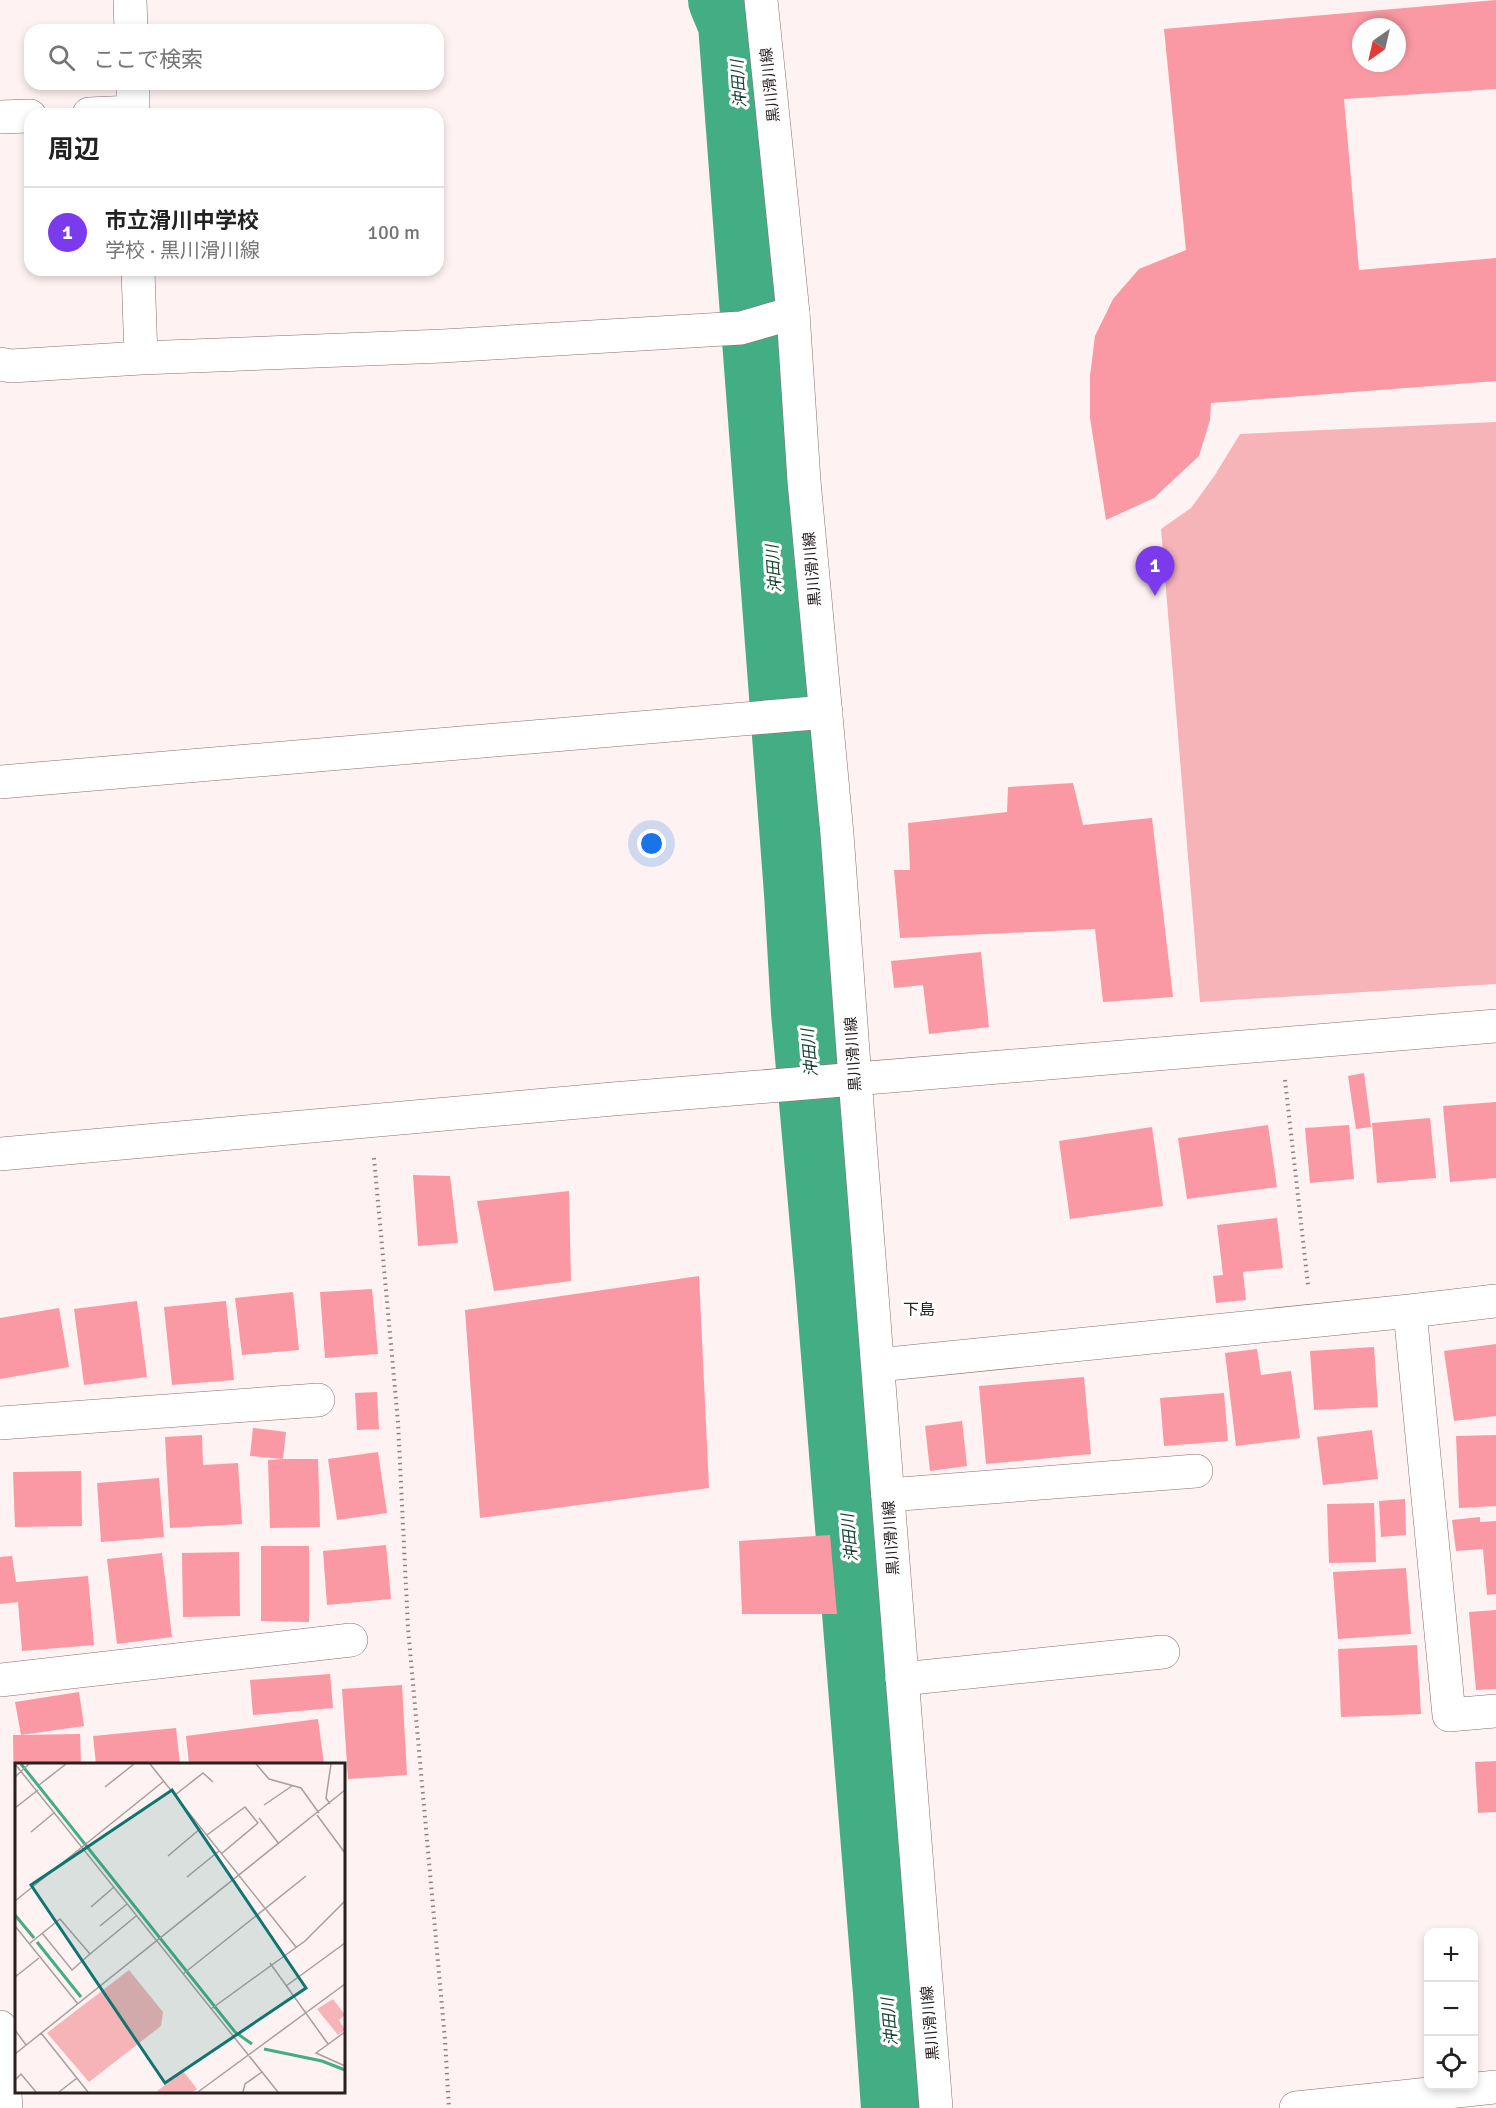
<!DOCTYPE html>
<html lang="ja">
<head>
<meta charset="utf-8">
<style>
	body { margin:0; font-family:Signika,"Noto Sans JP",sans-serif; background:#f6f6f6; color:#222 }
	.controls { position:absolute; right:18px; bottom:18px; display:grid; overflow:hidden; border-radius:12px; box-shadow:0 3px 9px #0003 }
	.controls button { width:54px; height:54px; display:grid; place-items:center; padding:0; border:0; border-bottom:2px solid #e0e0e0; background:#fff; color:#222; font:30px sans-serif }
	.compass { position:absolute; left:1352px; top:18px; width:54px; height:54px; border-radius:50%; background:#fff; box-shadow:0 3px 9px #0003; rotate:214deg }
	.you { position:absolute; left:652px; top:844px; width:21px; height:21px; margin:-15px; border:4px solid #fff; border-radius:50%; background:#1a73e8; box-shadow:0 0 0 9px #1a73e833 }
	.badge { display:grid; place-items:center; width:39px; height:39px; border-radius:50%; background:#7c3aed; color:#fff; font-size:20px; font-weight:700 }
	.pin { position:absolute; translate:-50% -50px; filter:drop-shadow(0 2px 3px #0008) }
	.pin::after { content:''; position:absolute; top:32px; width:21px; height:18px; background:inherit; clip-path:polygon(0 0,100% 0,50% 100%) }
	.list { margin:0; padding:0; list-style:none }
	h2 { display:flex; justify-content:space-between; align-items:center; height:78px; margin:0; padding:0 24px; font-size:26px }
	h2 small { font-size:20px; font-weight:400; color:#767676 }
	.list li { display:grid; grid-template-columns:39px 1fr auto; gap:18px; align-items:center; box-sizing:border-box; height:90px; padding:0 24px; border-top:2px solid #e0e0e0 }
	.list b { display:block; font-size:22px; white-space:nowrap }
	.list p { margin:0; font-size:20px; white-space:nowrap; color:#767676 }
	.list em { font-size:20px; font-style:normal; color:#767676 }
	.icon { flex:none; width:33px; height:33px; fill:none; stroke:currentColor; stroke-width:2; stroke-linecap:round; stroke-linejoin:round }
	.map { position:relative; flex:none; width:1496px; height:2108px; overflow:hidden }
	.search { position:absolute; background:#fff; box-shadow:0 3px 9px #0003; left:24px; top:24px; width:420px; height:66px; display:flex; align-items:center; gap:15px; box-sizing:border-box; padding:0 21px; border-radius:18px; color:#767676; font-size:22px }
	.panel { position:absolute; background:#fff; box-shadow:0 3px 9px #0003; left:24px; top:108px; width:420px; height:168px; border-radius:18px }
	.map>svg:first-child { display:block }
</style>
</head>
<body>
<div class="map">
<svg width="1496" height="2108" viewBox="0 0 1496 2108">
	<rect width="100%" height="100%" fill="#fef2f3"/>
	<path fill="#f6b3b8" d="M1496,422V984L1200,1002L1161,529L1191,508L1215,475L1240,434Z"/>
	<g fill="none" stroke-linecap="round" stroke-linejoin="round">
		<path stroke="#43ad83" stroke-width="70" d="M723,0L733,24L799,893L806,1012L830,1281L888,1993L896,2108"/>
	</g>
	<path fill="#fa99a3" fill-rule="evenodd" d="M1496,0V89L1344,99L1359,270L1496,258V381L1211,403L1210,420L1199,456L1154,498L1106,520L1090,418V376L1095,336L1113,299L1139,269L1186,250L1164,29ZM1361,27H1397V63H1361Z
		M1073,783L1083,825L1152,818L1173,997L1103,1002L1095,929L900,938L894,870H910L908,823L1007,812L1008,787Z
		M981,952L989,1027L929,1034L923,985L894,988L891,961Z
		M1364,1073L1371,1127L1356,1129L1348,1076Z
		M1496,1102V1178L1450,1182L1443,1106Z
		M1430,1118L1436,1178L1377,1183L1372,1123Z
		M1268,1125L1277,1187L1187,1199L1178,1138Z
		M1349,1125L1354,1179L1310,1183L1305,1128Z
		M1152,1127L1163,1206L1070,1219L1059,1141Z
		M413,1175L450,1176L458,1243L418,1246Z
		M569,1191L571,1281L494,1291L477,1201Z
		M1277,1218L1283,1268L1243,1272L1246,1300L1216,1303L1213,1276L1223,1275L1217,1225Z
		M699,1276L709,1488L480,1518L465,1310Z
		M372,1289L378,1354L325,1358L320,1292Z
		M293,1292L299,1350L242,1355L235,1298Z
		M137,1301L147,1377L84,1385L74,1309Z
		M226,1301L234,1380L172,1385L164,1307Z
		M59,1308L69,1367L0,1379V1318Z
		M1496,1344V1416L1454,1421L1444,1351Z
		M1374,1347L1378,1407L1314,1410L1310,1351Z
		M1257,1349L1261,1375L1291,1371L1300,1438L1236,1446L1225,1353Z
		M1084,1377L1091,1454L986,1464L979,1386Z
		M377,1392L379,1429L357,1430L355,1393Z
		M1224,1393L1228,1441L1164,1446L1160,1398Z
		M962,1421L967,1466L930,1471L925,1426Z
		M253,1428L286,1432L283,1459H318L320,1527L270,1528L268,1460L283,1459L250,1456Z
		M1372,1430L1378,1479L1323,1485L1317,1437Z
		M202,1435L203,1465L238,1463L242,1524L170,1528L165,1437Z
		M1496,1435V1506L1459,1508L1456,1436Z
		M378,1452L387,1513L337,1520L328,1459Z
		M81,1471L82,1526L15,1527L13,1472Z
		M159,1478L164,1537L101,1542L97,1483Z
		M1405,1499L1406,1535L1381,1537L1379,1501Z
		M1374,1503L1376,1562L1329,1563L1327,1504Z
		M1480,1517V1522L1496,1521V1594L1487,1595L1483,1549L1456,1551L1452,1520Z
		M830,1535L837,1614H742L739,1541Z
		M386,1545L391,1599L327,1605L323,1551Z
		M261,1546H309V1622L261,1621Z
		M239,1552L240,1616L183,1617L182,1553Z
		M162,1553L172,1637L117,1644L107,1559Z
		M12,1556L16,1582L88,1576L94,1645L22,1651L18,1602L0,1604V1557Z
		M1406,1568L1411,1634L1338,1639L1333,1572Z
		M1496,1610V1689L1476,1690L1469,1612Z
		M1417,1645L1421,1714L1341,1717L1338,1649Z
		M330,1674L333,1708L253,1715L250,1680Z
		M402,1685L407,1775L348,1779L342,1689Z
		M79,1692L84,1726L21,1735L80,1734L81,1764H16V1796H14L13,1735H21L15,1702Z
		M318,1719L324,1764H189L186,1736Z
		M176,1728L180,1764H96L93,1736Z
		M1496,1761V1812L1478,1813L1475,1762Z"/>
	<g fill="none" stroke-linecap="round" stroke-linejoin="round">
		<g stroke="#866f70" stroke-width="34">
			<path id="minor" d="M130,0L131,30
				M133,84V114
				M89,114L133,112
				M0,117L30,116
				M138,270L141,358
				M0,364L11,366L141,358L443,346L741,328L793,313
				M0,782L826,712
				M1410,1311L1496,1301
				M878,1365L1410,1311L1449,1715L1496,1711
				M0,1423L318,1400
				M888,1495L1196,1471
				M902,1679L1163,1652
				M0,1680L351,1640
				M0,2027L6,2108
				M1296,2108L1496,2087"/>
		</g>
		<g stroke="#866f70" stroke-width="34">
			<path id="tertiary" d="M0,1154L613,1099L1496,1026"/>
		</g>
		<g stroke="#866f70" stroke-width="34">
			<path id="secondary" d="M761,0L793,313L804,481L837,834L855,1079L936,2108"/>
		</g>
		<path stroke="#8c8282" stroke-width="4" stroke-dasharray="1.5 4.5" stroke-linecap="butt" d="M1285,1080L1308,1285
			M374,1158L398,1422L408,1628L445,2040L449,2108"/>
		<use href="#minor" stroke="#fff" stroke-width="33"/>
		<use href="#tertiary" stroke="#fff" stroke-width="33"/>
		<use href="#secondary" stroke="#fff" stroke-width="33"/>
	</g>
	<g text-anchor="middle" stroke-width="6" stroke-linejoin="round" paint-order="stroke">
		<g font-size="15" fill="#292020" stroke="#fff">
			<text transform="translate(770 85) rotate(-96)" y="5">黒川滑川線</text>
			<text transform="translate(812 569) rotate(-95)" y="5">黒川滑川線</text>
			<text transform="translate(853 1054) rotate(-94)" y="5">黒川滑川線</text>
			<text transform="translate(891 1538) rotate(-94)" y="5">黒川滑川線</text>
			<text transform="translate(930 2023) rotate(-95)" y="5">黒川滑川線</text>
		</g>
		<g font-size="16" font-style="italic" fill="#184432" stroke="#fff">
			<text transform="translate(738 84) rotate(-94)" y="6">沖田川</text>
			<text transform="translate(773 569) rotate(-94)" y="6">沖田川</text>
			<text transform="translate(809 1053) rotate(-95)" y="6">沖田川</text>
			<text transform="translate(849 1538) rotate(-95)" y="6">沖田川</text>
			<text transform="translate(889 2022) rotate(-95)" y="6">沖田川</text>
		</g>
		<g font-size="16" fill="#292020" stroke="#fff">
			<text x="919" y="1315">下島</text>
		</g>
	</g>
	<g transform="translate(15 1763)">
		<rect width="330" height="330" fill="#fef2f3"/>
		<path d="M114,207L148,249L146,263L74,319L32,270ZM318,236L330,252L324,257L330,267L323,272L302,246ZM168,308L182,326L178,329H141Z" fill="#f6b3b8"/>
		<path fill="none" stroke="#43ad83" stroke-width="3" d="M6,1L220,269L237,281M0,152L19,175M22,179L66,234M249,286L307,298L330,307"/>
		<path fill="none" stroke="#a99e9f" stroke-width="1.5" d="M0,1L263,329M135,1L281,184M241,1L254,16L286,25L304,50M0,14L14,1M24,22L51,1M90,24L119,1M160,32L188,10L198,19M315,41L311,35L316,1M249,42L277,23M0,45L23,27M302,52L330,90M244,55L264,81M16,69L40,49M192,72L230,44L243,60L206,91M153,93L186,65M172,114L204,88M0,138L149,18M76,144L99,124M0,163L63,241M85,163L112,141M27,170L57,207L75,191M14,181L45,156L75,191L121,153M255,200L313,281M168,211L291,113M0,214L24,195M271,223L330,180M196,246L290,178L330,138M0,267L11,282M330,269L301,290L330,303M26,270L73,329M0,291L330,27M0,317L6,311L21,329M44,329L62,315M183,329L330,221M228,329L230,321L247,309"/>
		<path fill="#0f766e" fill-opacity="0.15" stroke="#0f766e" stroke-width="3" d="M157,27L291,225L150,320L16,122Z"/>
		<rect width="330" height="330" fill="none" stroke="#292020" stroke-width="3"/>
	</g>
</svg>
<div class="controls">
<button>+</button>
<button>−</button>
<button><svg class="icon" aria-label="locate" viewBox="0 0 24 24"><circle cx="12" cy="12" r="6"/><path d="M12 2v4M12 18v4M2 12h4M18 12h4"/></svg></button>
</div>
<svg class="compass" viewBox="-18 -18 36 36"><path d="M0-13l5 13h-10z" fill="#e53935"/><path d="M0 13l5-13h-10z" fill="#767676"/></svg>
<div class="you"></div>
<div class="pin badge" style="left:1155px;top:596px">1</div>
<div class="search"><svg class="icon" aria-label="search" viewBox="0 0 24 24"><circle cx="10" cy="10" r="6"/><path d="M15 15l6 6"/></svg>ここで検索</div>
<section class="panel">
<h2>周辺<small></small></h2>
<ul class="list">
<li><span class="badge">1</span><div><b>市立滑川中学校</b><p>学校 · 黒川滑川線</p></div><em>100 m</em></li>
</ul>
</section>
</div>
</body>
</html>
